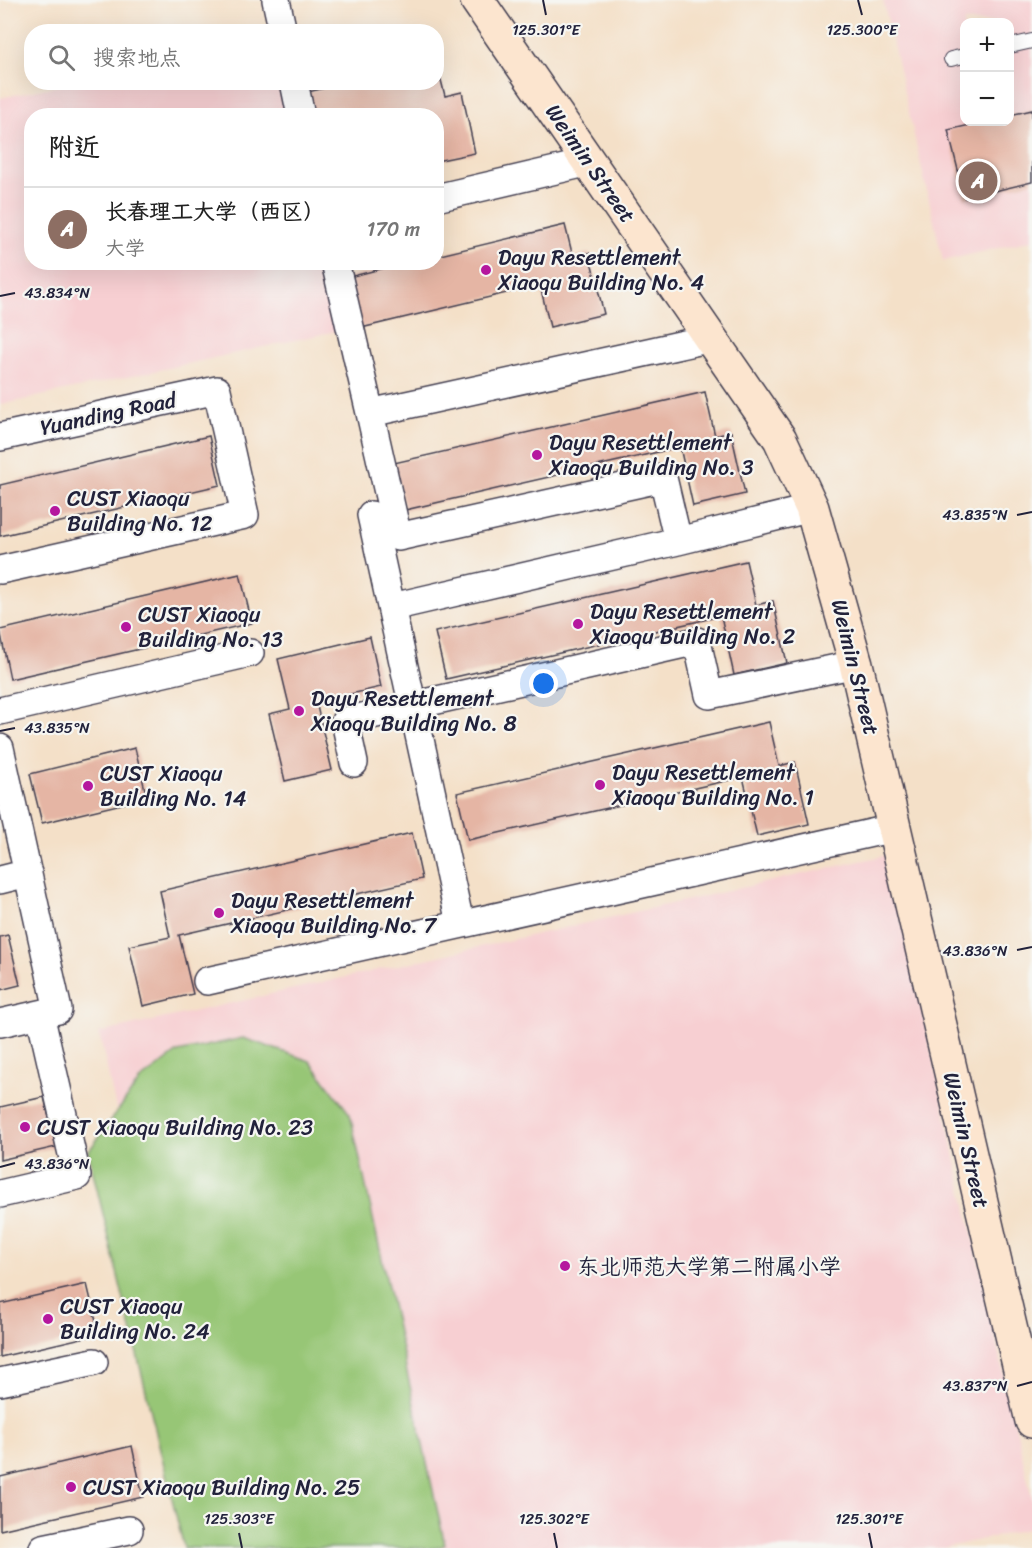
<!DOCTYPE html>
<html lang="zh">
<head>
<meta charset="utf-8">
<style>
	body { margin:0; font-family:Sriracha,"LXGW WenKai TC",sans-serif; background:#f2f2f2; color:#222 }
	.controls { position:absolute; right:18px; top:18px; display:grid; overflow:hidden; border-radius:12px; box-shadow:0 6px 24px #0002 }
	.controls button { width:54px; height:54px; display:grid; place-items:center; padding:0; border:0; border-bottom:2px solid #e0e0e0; background:#fff; color:#222; font:30px sans-serif }
	.you { position:absolute; left:544px; top:684px; width:21px; height:21px; margin:-15px; border:4px solid #fff; border-radius:50%; background:#1a73e8; box-shadow:0 0 0 9px #1a73e833 }
	.badge { display:grid; place-items:center; width:39px; height:39px; border-radius:50%; background:#b5179e; color:#fff; font-size:20px; font-weight:700 }
	.pin { position:absolute; translate:-50% -50%; border:3px solid #fff; box-shadow:0 2px 6px #0006 }
	.list { margin:0; padding:0; list-style:none }
	h2 { display:flex; justify-content:space-between; align-items:center; height:78px; margin:0; padding:0 24px; font-size:26px }
	h2 small { font-size:20px; font-weight:400; color:#767676 }
	.list li { display:grid; grid-template-columns:39px 1fr auto; gap:18px; align-items:center; box-sizing:border-box; height:84px; padding:0 24px; border-top:2px solid #e0e0e0 }
	.list b { display:block; font-size:22px; white-space:nowrap }
	.list p { margin:0; font-size:20px; white-space:nowrap; color:#767676 }
	.list em { font-size:20px; font-style:normal; color:#767676 }
	.icon { flex:none; width:33px; height:33px; fill:none; stroke:currentColor; stroke-width:2; stroke-linecap:round; stroke-linejoin:round }
	.map { position:relative; flex:none; width:1032px; height:1548px; overflow:hidden }
	.search { position:absolute; background:#fff; box-shadow:0 6px 24px #0002; left:24px; top:24px; width:420px; height:66px; display:flex; align-items:center; gap:15px; box-sizing:border-box; padding:0 21px; border-radius:24px; color:#767676; font-size:22px }
	.panel { position:absolute; background:#fff; box-shadow:0 6px 24px #0002; left:24px; top:108px; width:420px; height:162px; border-radius:24px }
	.map>svg:first-child { display:block }
</style>
</head>
<body>
<div class="map">
<svg width="1032" height="1548" viewBox="0 0 1032 1548">
	<rect width="100%" height="100%" fill="#f6f6f2"/>
	<filter id="ink" filterUnits="userSpaceOnUse"><feTurbulence type="fractalNoise" baseFrequency=".0167" numOctaves="2"/><feDisplacementMap in="SourceGraphic" scale="12" xChannelSelector="R" yChannelSelector="G"/><feConvolveMatrix kernelMatrix="1 2 1 2 8 2 1 2 1" color-interpolation-filters="sRGB"/></filter>
	<filter id="wash" filterUnits="userSpaceOnUse"><feTurbulence type="fractalNoise" baseFrequency=".008" numOctaves="4" result="noise"/><feDisplacementMap in="SourceGraphic" scale="24" xChannelSelector="R" yChannelSelector="G"/><feGaussianBlur stdDeviation="1.35" result="paint"/><feColorMatrix in="noise" values="0 0 0 0 0 0 0 0 0 0 0 0 0 0 0 0 0 1.4 0 .05"/><feComposite in="paint" operator="in"/></filter>
	<g filter="url(#wash)">
		<rect width="100%" height="100%" fill="#f4e0c8"/>
		<path fill="#f7cfd2" fill-rule="evenodd" d="M883,0H1032V240L943,261ZM964,22H1010V122H964Z
			M72,83H286L293,115L32,116V262L326,263L341,330L0,405V98Z
			M887,855L1032,1499V1528L943,1548H215L99,1033Z"/>
		<path fill="#97c676" stroke="#5c7458" stroke-width="1.5" d="M243,1038L310,1061L350,1114L445,1545L435,1548H184L88,1152L140,1080L178,1052Z"/>
		<g id="blocks">
			<path fill="#e5b5a4" d="M436,60L445,96L462,92L475,153L436,161V116H304L299,94L351,82H436Z
				M1032,110V182L965,198L948,130L983,122H1010V115Z
				M565,225L573,257L589,253L604,314L550,327L540,285L361,328L349,277L408,262H436V256Z
				M705,392L715,436L731,432L745,494L693,506L680,447L405,510L394,463Z
				M209,436L220,485L0,536V485Z
				M746,561L756,605L773,601L787,663L734,675L721,616L446,679L435,632Z
				M240,574L252,623L10,679L0,630Z
				M370,637L381,687L316,702L332,770L285,781L269,714L290,709L278,659Z
				M769,722L779,766L795,762L809,824L757,836L743,777L468,840L457,793Z
				M135,748L147,798L42,823L30,774Z
				M412,833L422,879L179,935L193,994L143,1006L129,946L170,937L160,891Z
				M8,935L20,985L0,990V937Z
				M44,1097L56,1147L0,1160V1107Z
				M87,1284L99,1334L0,1357V1304Z
				M132,1446L143,1497L0,1530V1477Z"/>
		</g>
	</g>
	<g filter="url(#ink)">
		<use href="#blocks" fill-opacity="0" stroke="#423e50" stroke-width="1.5"/>
		<g fill="none" stroke-linecap="round" stroke-linejoin="round">
			<g stroke="#423e50" stroke-width="16">
				<path id="lane" d="M1010,46L1032,41
					M951,59L964,56"/>
			</g>
			<g stroke="#423e50" stroke-width="30">
				<path id="street" d="M276,0L283,32
					M294,82L301,116
					M436,198L590,162
					M335,262L370,413
					M0,437L217,390L245,515L0,570
					M371,515L460,923
					M678,541L663,478L398,537L370,413L712,338
					M392,607L678,541L812,508
					M0,711L250,653
					M0,748L58,1010L0,1023
					M354,763L345,721L697,641L709,695L856,664
					M0,880L28,873
					M207,981L894,828
					M0,1194L77,1176L40,1014
					M0,1382L94,1362
					M43,1548L129,1530"/>
			</g>
			<g stroke="#423e50" stroke-width="36">
				<path id="secondary" d="M477,0L780,439L812,508L856,664L1032,1421"/>
			</g>
			<use href="#lane" stroke="#fff" stroke-width="14"/>
			<use href="#street" stroke="#fff" stroke-width="27"/>
			<use href="#secondary" stroke="#fce5cf" stroke-width="33"/>
		</g>
	</g>
	<path fill="none" stroke="#22223b" stroke-width="2" d="M543,0L546,15M858,0L862,15M0,296L15,293M1017,515L1032,512M0,731L15,728M1017,950L1032,947M0,1167L15,1163M1017,1386L1032,1382M239,1533L242,1548M554,1533L557,1548M869,1533L872,1548"/>
	<g fill="#b5179e" stroke="#f6f6f2" stroke-width="2">
		<circle cx="486" cy="270" r="6"/>
		<circle cx="537" cy="455" r="6"/>
		<circle cx="55" cy="511" r="6"/>
		<circle cx="578" cy="624" r="6"/>
		<circle cx="126" cy="627" r="6"/>
		<circle cx="299" cy="711" r="6"/>
		<circle cx="600" cy="785" r="6"/>
		<circle cx="88" cy="786" r="6"/>
		<circle cx="219" cy="913" r="6"/>
		<circle cx="25" cy="1127" r="6"/>
		<circle cx="565" cy="1266" r="6"/>
		<circle cx="48" cy="1319" r="6"/>
		<circle cx="71" cy="1487" r="6"/>
	</g>
	<g text-anchor="middle" stroke-width="4.5" stroke-linejoin="round" paint-order="stroke">
		<g font-size="22" fill="#22223b" stroke="#f6f6f2">
			<text transform="translate(591 163) rotate(55)" y="8">Weimin Street</text>
			<text transform="translate(108 413) rotate(-12)" y="8">Yuanding Road</text>
			<text transform="translate(856 667) rotate(76)" y="8">Weimin Street</text>
			<text transform="translate(967 1140) rotate(77)" y="8">Weimin Street</text>
		</g>
		<g font-size="22" fill="#22223b" stroke="#f6f6f2" text-anchor="start">
			<text x="498" y="265">Dayu Resettlement<tspan x="498" dy="25">Xiaoqu Building No. 4</tspan></text>
			<text x="549" y="450">Dayu Resettlement<tspan x="549" dy="25">Xiaoqu Building No. 3</tspan></text>
			<text x="67" y="506">CUST Xiaoqu<tspan x="67" dy="25">Building No. 12</tspan></text>
			<text x="590" y="619">Dayu Resettlement<tspan x="590" dy="25">Xiaoqu Building No. 2</tspan></text>
			<text x="138" y="622">CUST Xiaoqu<tspan x="138" dy="25">Building No. 13</tspan></text>
			<text x="311" y="706">Dayu Resettlement<tspan x="311" dy="25">Xiaoqu Building No. 8</tspan></text>
			<text x="612" y="780">Dayu Resettlement<tspan x="612" dy="25">Xiaoqu Building No. 1</tspan></text>
			<text x="100" y="781">CUST Xiaoqu<tspan x="100" dy="25">Building No. 14</tspan></text>
			<text x="231" y="908">Dayu Resettlement<tspan x="231" dy="25">Xiaoqu Building No. 7</tspan></text>
			<text x="37" y="1135">CUST Xiaoqu Building No. 23</text>
			<text x="577" y="1274">东北师范大学第二附属小学</text>
			<text x="60" y="1314">CUST Xiaoqu<tspan x="60" dy="25">Building No. 24</tspan></text>
			<text x="83" y="1495">CUST Xiaoqu Building No. 25</text>
		</g>
	</g>
	<g font-size="15" text-anchor="middle" fill="#22223b" stroke="#f6f6f2" stroke-width="4.5" stroke-linejoin="round" paint-order="stroke">
		<text x="546" y="35">125.301°E</text>
		<text x="862" y="35">125.300°E</text>
		<text x="57" y="298">43.834°N</text>
		<text x="975" y="520">43.835°N</text>
		<text x="57" y="733">43.835°N</text>
		<text x="975" y="956">43.836°N</text>
		<text x="57" y="1169">43.836°N</text>
		<text x="975" y="1391">43.837°N</text>
		<text x="239" y="1524">125.303°E</text>
		<text x="554" y="1524">125.302°E</text>
		<text x="869" y="1524">125.301°E</text>
	</g>
</svg>
<div class="controls">
<button>+</button>
<button>−</button>
</div>
<div class="you"></div>
<div class="pin badge" style="left:978px;top:181px;background:#8d6e63">A</div>
<div class="search"><svg class="icon" aria-label="search" viewBox="0 0 24 24"><circle cx="10" cy="10" r="6"/><path d="M15 15l6 6"/></svg>搜索地点</div>
<section class="panel">
<h2>附近<small></small></h2>
<ul class="list">
<li><span class="badge" style="background:#8d6e63">A</span><div><b>长春理工大学（西区）</b><p>大学</p></div><em>170 m</em></li>
</ul>
</section>
</div>
</body>
</html>
